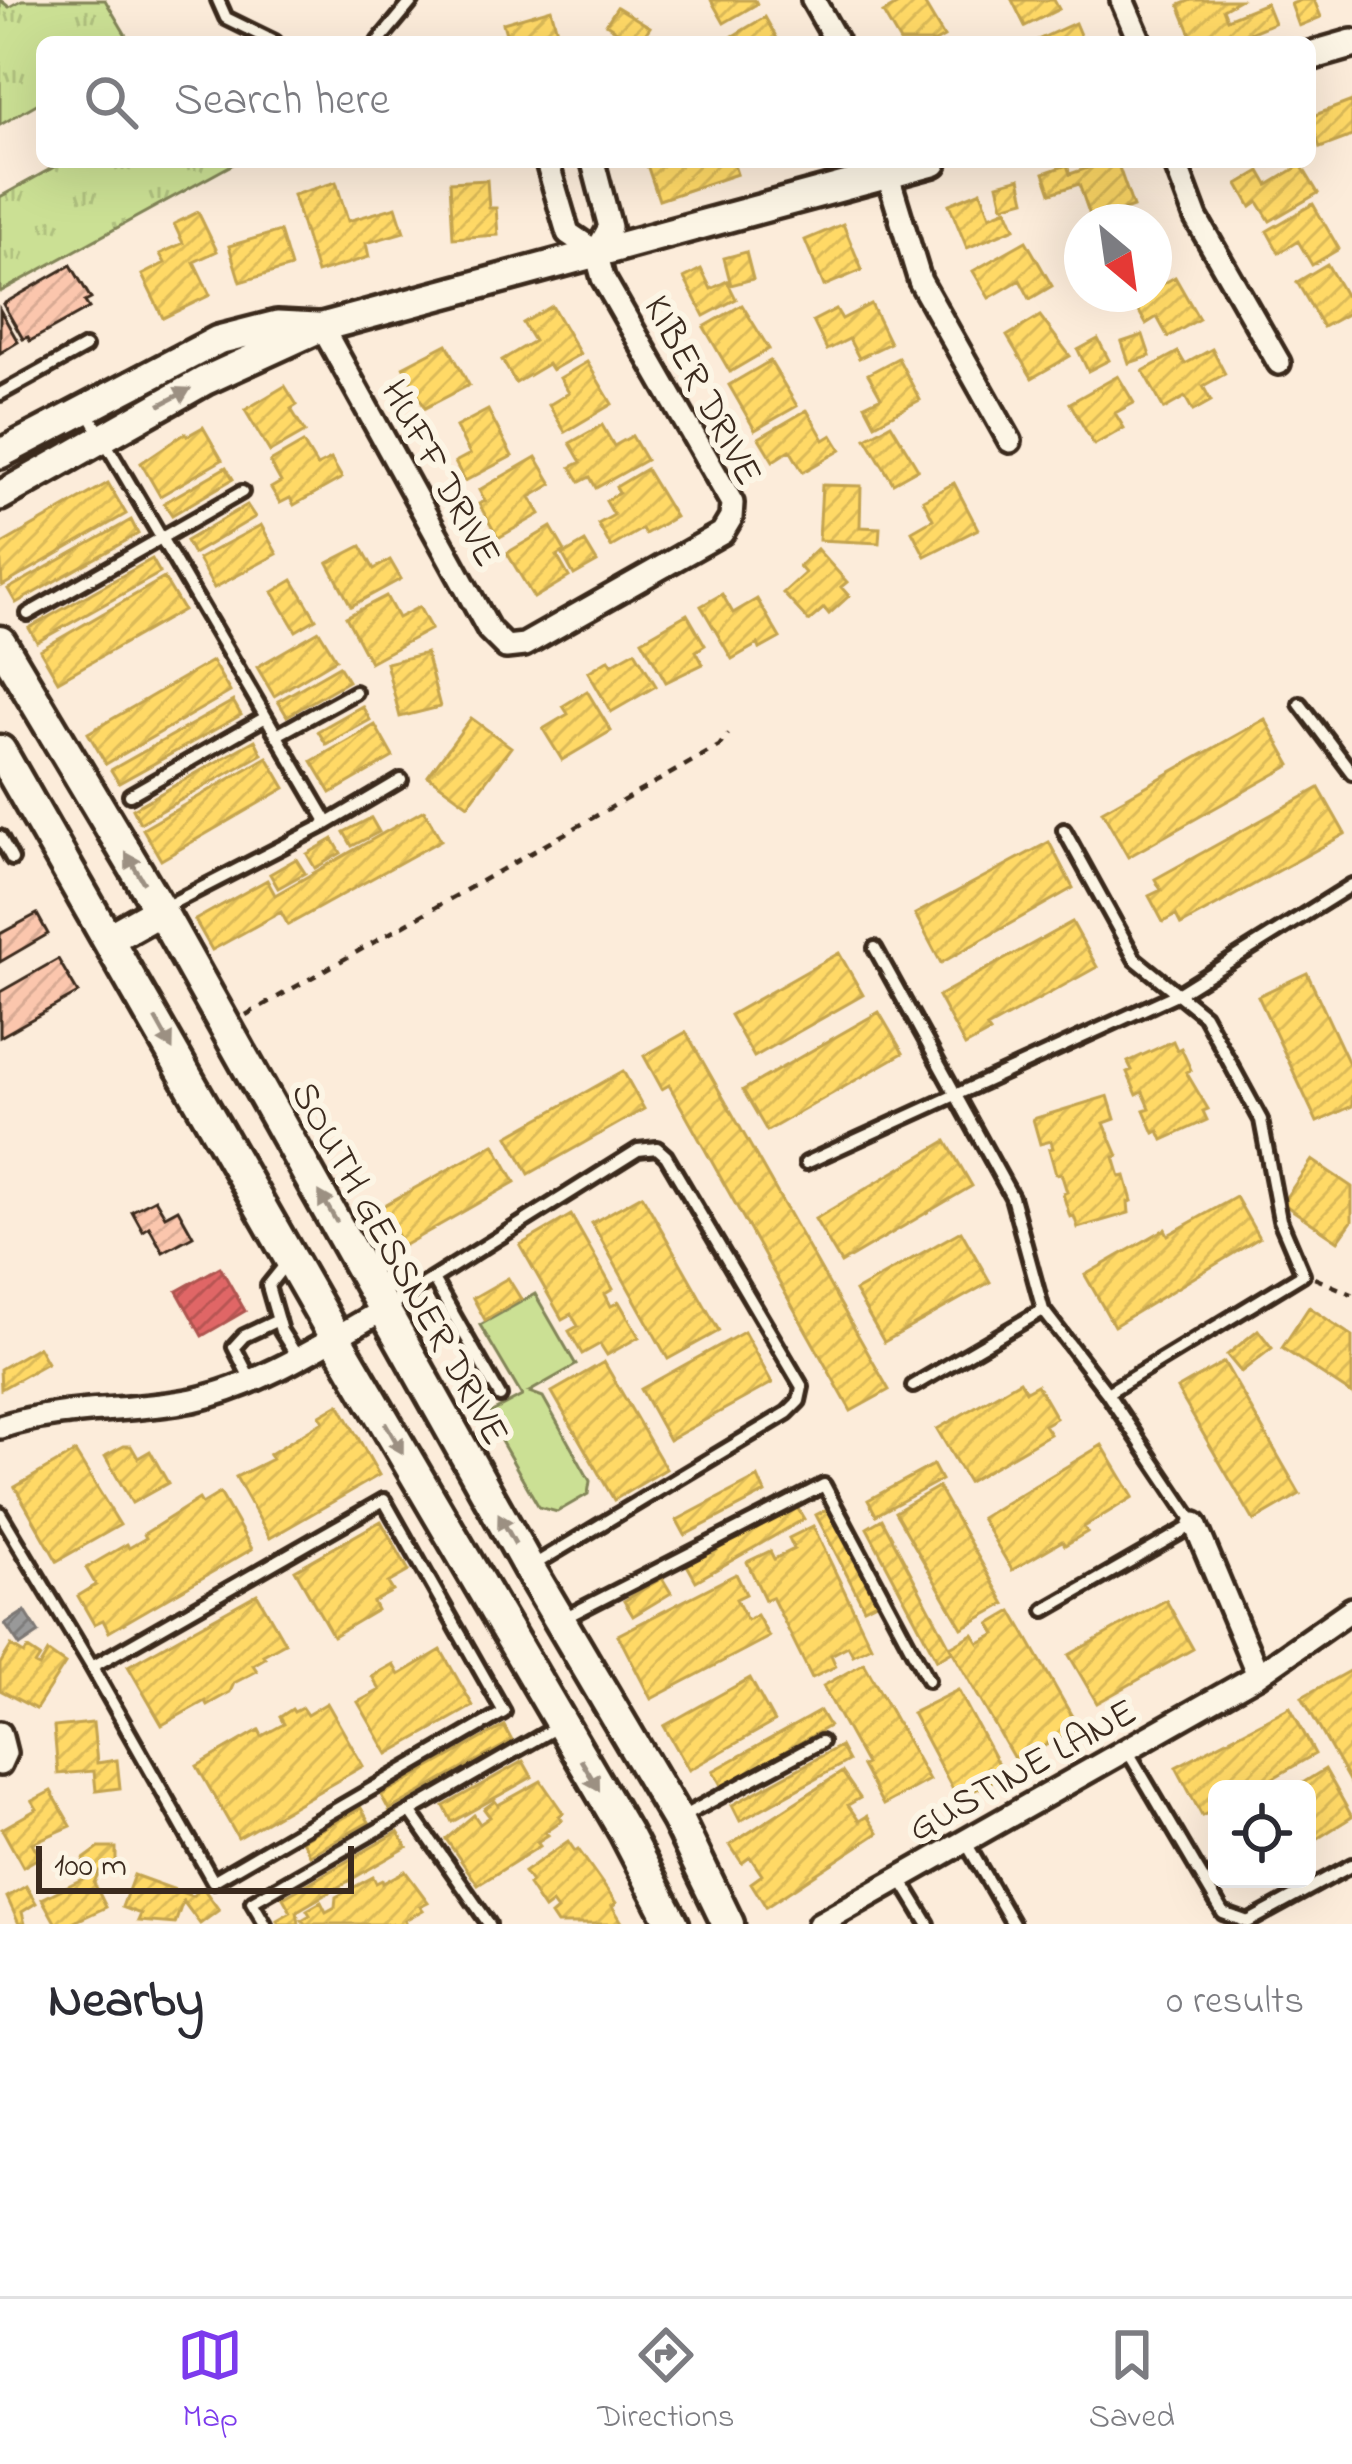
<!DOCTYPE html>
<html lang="en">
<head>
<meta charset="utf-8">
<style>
	body { margin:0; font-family:"Indie Flower",sans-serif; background:#f7f7f7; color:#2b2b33 }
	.controls { position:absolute; right:36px; bottom:36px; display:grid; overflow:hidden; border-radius:18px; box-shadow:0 12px 48px #0002 }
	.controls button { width:108px; height:108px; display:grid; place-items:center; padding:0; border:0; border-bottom:3px solid #e1e1e2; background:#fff; color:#2b2b33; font:60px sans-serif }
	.compass { position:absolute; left:1064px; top:204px; width:108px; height:108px; border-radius:50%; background:#fff; box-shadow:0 12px 48px #0002; rotate:151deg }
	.scale { position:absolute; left:36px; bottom:30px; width:318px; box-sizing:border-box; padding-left:12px; border:6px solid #3b2a1e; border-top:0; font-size:33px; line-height:42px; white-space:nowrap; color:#3b2a1e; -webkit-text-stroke:9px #fcf5e5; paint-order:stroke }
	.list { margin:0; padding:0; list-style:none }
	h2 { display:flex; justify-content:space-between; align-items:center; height:156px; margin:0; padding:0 48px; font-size:51px }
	h2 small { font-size:39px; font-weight:400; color:#7c7c81 }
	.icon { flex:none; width:66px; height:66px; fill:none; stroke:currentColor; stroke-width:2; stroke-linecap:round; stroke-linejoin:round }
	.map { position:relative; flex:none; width:1352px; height:1924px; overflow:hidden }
	.search { position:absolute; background:#fff; box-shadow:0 12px 48px #0002; left:36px; right:36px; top:36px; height:132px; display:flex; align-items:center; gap:30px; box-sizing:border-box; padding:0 42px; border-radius:18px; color:#7c7c81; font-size:45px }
	.sheet { height:372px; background:#fff }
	nav { display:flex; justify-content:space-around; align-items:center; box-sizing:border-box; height:168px; border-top:3px solid #e1e1e2; background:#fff; font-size:33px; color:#7c7c81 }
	nav a { display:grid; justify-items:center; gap:6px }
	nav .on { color:#7c3aed }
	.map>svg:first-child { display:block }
</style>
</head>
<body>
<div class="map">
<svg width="1352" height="1924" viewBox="0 0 1352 1924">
	<defs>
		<pattern id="grass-tufts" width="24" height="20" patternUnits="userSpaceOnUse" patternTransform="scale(3)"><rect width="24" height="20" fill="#cbe094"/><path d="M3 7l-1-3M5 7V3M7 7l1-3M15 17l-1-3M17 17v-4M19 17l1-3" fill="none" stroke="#afc07f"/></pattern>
		<pattern id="homes-hatch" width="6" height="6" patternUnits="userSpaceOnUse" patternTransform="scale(3)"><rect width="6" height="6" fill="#ffd966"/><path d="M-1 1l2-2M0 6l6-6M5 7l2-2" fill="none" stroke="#dbba58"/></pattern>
		<pattern id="shops-hatch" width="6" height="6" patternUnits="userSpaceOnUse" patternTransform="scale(3)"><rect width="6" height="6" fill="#e06666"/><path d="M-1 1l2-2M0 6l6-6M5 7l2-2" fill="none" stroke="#b75453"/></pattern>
		<pattern id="industry-hatch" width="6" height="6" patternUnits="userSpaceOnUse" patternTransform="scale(3)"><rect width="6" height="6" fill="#999"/><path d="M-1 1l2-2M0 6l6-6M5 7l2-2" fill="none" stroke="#7e7d7c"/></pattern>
		<pattern id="building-hatch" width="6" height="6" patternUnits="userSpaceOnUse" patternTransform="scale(3)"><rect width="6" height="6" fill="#fbc6ad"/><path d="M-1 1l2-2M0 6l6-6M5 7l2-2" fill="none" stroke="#d8aa94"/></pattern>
	</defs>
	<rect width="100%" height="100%" fill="#fcecda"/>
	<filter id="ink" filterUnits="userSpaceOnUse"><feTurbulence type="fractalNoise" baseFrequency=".00833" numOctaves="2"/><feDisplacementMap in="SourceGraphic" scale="24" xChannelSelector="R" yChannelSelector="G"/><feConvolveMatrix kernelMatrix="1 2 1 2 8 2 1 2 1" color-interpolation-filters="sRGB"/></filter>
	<g filter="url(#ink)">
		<path fill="url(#grass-tufts)" stroke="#838559" stroke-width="3" d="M0,0L9,7L22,0H105L130,42H42V101L0,125Z
			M63,162H237L0,292V197Z"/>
		<path fill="#cbe094" stroke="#838559" stroke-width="3" d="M535,1294L576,1365L529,1392L543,1397L590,1481L588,1494L557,1512L539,1507L486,1415L522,1396L480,1325Z"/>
		<path fill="url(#homes-hatch)" stroke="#c4a450" stroke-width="3" d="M711,0H755L757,4L724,23Z
			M905,0H922L944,37L935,42H900L883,13Z
			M1012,0H1054L1059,9L1025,26Z
			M1191,0H1239L1223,9L1227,19L1266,3L1274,23L1228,42H1194L1179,5Z
			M1301,0H1314L1321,17L1299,26L1291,4Z
			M617,7L650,27L640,42H622L626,37L606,24Z
			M551,9L560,42H530L528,35L508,41L503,23Z
			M765,17L779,42H737L733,36Z
			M1075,23L1083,42H1033Z
			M1352,101V136L1320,148L1310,117Z
			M646,162H733L737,174L659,200Z
			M1105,162H1117L1133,207L1092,221L1079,184L1051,193L1044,173L1067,165L1070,174Z
			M1301,165L1318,193L1270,221L1258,202L1251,207L1238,184L1260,171L1268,185Z
			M1020,178L1025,200L1003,206L998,184Z
			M487,180L489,208H496L498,235L453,238L450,182Z
			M336,182L348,221L396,207L404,232L366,243L369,257L317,273L293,195Z
			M981,191L990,216L1007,209L1015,228L967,248L949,204Z
			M1313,204L1339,249L1312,265L1298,241L1279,253L1267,231Z
			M198,212L217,251L194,262L210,295L163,318L142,275L165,263L160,254L183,243L174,224Z
			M843,224L862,270L824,286L805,240Z
			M280,231L291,267L240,282L229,246Z
			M1026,241L1052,286L1030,299L1020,280L989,298L973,271Z
			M746,252L753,279L731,285L724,258Z
			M1327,264L1345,295L1352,290V311L1323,327L1297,282Z
			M701,269L711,289L727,281L736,299L704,316L684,278Z
			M1175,277L1199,319L1168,337L1157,317L1146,324L1133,301L1154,294V289Z
			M871,304L890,343L859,358L849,339L827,350L813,321L836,309L842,319Z
			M742,305L769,349L730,372L704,327Z
			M552,306L580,354L552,370L548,364L516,383L502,360L534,341L523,323Z
			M1040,316L1070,356L1032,378L1007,336Z
			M1143,335L1150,356L1129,363L1122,342Z
			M1098,339L1109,360L1088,371L1078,350Z
			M447,344L469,385L425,408L403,367Z
			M1212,349L1225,374L1203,386L1211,401L1193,411L1185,397L1164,409L1143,371L1178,352L1185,364Z
			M898,358L920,400L875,424L865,405L881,397L868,374Z
			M770,361L797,406L755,430L729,385Z
			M587,362L612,404L565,432L549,405L569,393L560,378Z
			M1118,376L1134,403L1115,413L1124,428L1094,445L1070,403Z
			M285,386L297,405L291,409L305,432L270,452L245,410Z
			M488,410L512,456L465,481L455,462L470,454L456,427Z
			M807,410L824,440L832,435L841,450L803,472L790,450L773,461L759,438Z
			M891,424L918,469L893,483L866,438Z
			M602,425L614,446L632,436L646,460L596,488L590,477L580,482L571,467L581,462L570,443Z
			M203,427L222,460L160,496L141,463L185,433L187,436Z
			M303,443L317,466L331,459L342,478L294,505L290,498L280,503L271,488L281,482L270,462Z
			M536,457L552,484L530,497L540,514L498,538L479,504L485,501L479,490Z
			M226,467L233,479L172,515L164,503Z
			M646,469L675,517L645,534L642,529L611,547L598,524L614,515L606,501L619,493L616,487Z
			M108,483L126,514L2,586L0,545Z
			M954,483L978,529L925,556L912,531L933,519L923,500Z
			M822,485L861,486L860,527L880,528L879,543L819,540Z
			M247,505L255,517L193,554L186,541Z
			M131,520L138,534L16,603L8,589Z
			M261,525L277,554L214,588L198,559Z
			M551,527L565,551L557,556L569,577L534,598L507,553Z
			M585,542L597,562L574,575L563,555Z
			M361,546L374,569L390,560L401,579L351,606L328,563Z
			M817,549L847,582L841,587L849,596L829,614L824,608L809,621L783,593L805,573L799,566Z
			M152,559L160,573L37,642L29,628Z
			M164,578L183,610L58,681L40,650Z
			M293,580L316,619L296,631L273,592Z
			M722,594L733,613L757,599L780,638L760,649L758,644L732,659L701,606Z
			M386,596L398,618L419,607L431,629L370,662L346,617Z
			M687,614L705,645L696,651L703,664L666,682L642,640Z
			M319,631L336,659L274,696L257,667Z
			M635,651L656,686L611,712L588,672L609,659L612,664Z
			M426,653L440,707L400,717L386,663Z
			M212,661L230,692L106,764L88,733Z
			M339,666L348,681L287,716L278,701Z
			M587,691L611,731L562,760L543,729L568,714L563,706Z
			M233,701L241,715L119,783L111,770Z
			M362,706L370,720L326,744L318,731Z
			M471,718L511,747L468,805L428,776Z
			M1265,719L1291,765L1128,857L1102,811Z
			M375,725L393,757L331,793L312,761Z
			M255,740L262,754L140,823L133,809Z
			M267,757L285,788L161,860L143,829Z
			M1319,788L1345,834L1181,925L1176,915L1163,922L1149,896L1161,890L1155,879Z
			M424,810L441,840L288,925L281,912L212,950L195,920L267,880L275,895Z
			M371,818L379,832L352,846L344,832Z
			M333,839L341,853L315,868L307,854Z
			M1049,842L1073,888L941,963L915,914Z
			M296,859L305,873L278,888L270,874Z
			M1072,922L1097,967L987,1028L990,1032L965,1046L938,996Z
			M839,953L863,995L754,1057L730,1015Z
			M1307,973L1352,1070V1106L1317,1122L1258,996Z
			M879,1012L903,1053L767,1131L743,1090Z
			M686,1032L889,1390L851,1411L669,1085L662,1089L644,1056Z
			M1173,1041L1177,1050L1181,1048L1191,1070L1186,1072L1208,1109L1203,1111L1207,1120L1163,1140L1159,1131L1154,1133L1144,1110L1150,1108L1143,1092L1137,1095L1127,1072L1132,1070L1128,1062Z
			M623,1071L644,1109L529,1174L508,1136Z
			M1108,1096L1115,1119L1104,1123L1118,1156L1114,1157L1120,1177L1125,1176L1132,1201L1128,1202L1129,1213L1078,1228L1074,1216L1070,1217L1063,1194L1067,1192L1061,1173L1056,1174L1049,1149L1053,1148L1051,1141L1040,1144L1033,1119Z
			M946,1141L972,1186L841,1263L815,1219Z
			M494,1144L515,1182L403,1246L381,1207Z
			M1312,1160L1352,1187V1221L1338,1241L1282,1203Z
			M642,1195L719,1331L668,1359L592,1223Z
			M1236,1197L1259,1238L1114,1326L1085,1275L1165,1229L1168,1235Z
			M571,1215L613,1289L605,1294L611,1306L619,1302L639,1337L607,1355L600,1344L582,1354L569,1331L578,1326L571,1314L562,1319L520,1245Z
			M961,1231L990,1282L884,1342L855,1291Z
			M508,1278L521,1299L485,1320L473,1298Z
			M1309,1307L1352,1336V1394L1282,1348Z
			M1258,1330L1272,1348L1241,1372L1227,1355Z
			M744,1332L772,1383L669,1440L641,1389Z
			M38,1347L47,1363L1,1389L0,1369Z
			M604,1362L666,1469L614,1500L552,1392Z
			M1224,1362L1300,1494L1254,1521L1177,1389Z
			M1020,1381L1026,1391L1037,1385L1056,1418L1044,1425L1050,1434L968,1482L937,1429Z
			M339,1404L379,1475L270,1538L236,1477L272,1459L269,1455L323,1421L320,1415Z
			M1102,1445L1133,1497L1084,1527L1087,1532L1065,1545L1062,1541L1012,1570L981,1518Z
			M124,1446H131L138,1458L150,1451L168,1483L132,1503L105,1456Z
			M75,1452L120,1525L57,1561L15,1487Z
			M933,1465L941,1480L876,1515L868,1500Z
			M758,1477L765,1493L685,1535L677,1520Z
			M938,1487L1005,1604L962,1628L895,1512Z
			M220,1493L252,1549L109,1632L103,1620L94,1624L78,1596L96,1585L86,1568L127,1544L129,1548L146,1538L144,1534L199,1499L202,1504Z
			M795,1504L804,1519L696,1581L687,1565Z
			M831,1507L880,1600L864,1608L816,1515Z
			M882,1519L952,1651L937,1660L867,1528Z
			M381,1521L409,1571L388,1583L393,1591L373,1602L377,1610L333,1636L295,1570Z
			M813,1526L871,1646L853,1655L848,1646L831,1655L836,1666L812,1678L772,1597L765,1600L747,1562L770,1551L774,1559L794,1549L789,1538Z
			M736,1574L746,1594L736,1599L747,1620L757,1615L769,1637L651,1699L618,1635Z
			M662,1578L671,1593L633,1616L624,1601Z
			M257,1594L285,1643L263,1655L265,1658L253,1665L257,1671L234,1683L230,1692L207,1705L205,1701L162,1725L128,1666Z
			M1166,1600L1193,1649L1097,1703L1069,1655Z
			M1012,1611L1078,1727L1016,1762L950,1647L973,1634L979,1643L996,1634L990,1624Z
			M11,1646L24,1654L28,1649L40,1657L35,1665L39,1667L48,1652L65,1664L36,1709L0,1690V1664Z
			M441,1650L473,1706L388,1754L358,1702L380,1690L372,1676L393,1664L399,1675Z
			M864,1663L929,1780L883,1805L862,1766L866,1764L823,1686Z
			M1349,1671L1352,1676V1786L1302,1697Z
			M750,1678L774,1722L689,1770L664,1726Z
			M958,1690L1004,1775L958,1799L912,1713Z
			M327,1703L363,1766L238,1838L197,1766L259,1730L262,1736L284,1724L280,1717L292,1709L294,1712L302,1708L307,1715Z
			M1290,1707L1315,1754L1254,1789H1217V1808L1202,1816L1176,1767Z
			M820,1711L829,1726L722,1787L713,1771Z
			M93,1723L97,1763L117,1760L120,1788L96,1791L94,1771L58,1774L54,1727Z
			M504,1726L512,1741L389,1810L381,1795Z
			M840,1746L848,1761L740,1821L732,1805Z
			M523,1761L532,1777L452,1822L444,1806Z
			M1325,1769L1352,1817L1307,1845V1789H1293Z
			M842,1772L860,1798L848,1805L859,1821L867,1816L878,1833L766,1907L751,1883L762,1875L750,1857L742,1863L730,1845Z
			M541,1781L563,1813L559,1816L562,1820L545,1832L548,1835L537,1842L540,1846L478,1885L446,1839L474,1815L480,1824L490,1817L484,1809L495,1801L498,1805Z
			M51,1791L71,1826L32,1843L40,1857L23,1867L2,1829L37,1809L32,1801Z
			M361,1808L369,1822L310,1855L302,1840Z
			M398,1832L407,1847L297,1911L299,1924H279L277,1920L291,1912L283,1898Z
			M568,1841L575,1851L578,1849L616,1903L612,1906L623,1924H557L551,1915L557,1910L552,1903L544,1909L528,1885L531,1882L524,1872Z
			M99,1848H116V1870L99,1871L94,1883L106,1907L70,1924H56L42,1899L86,1877L79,1875L84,1859Z
			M405,1871L428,1902L420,1906L423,1910L405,1920L407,1924H305L302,1920L310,1915L307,1910L321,1902L326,1912L335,1907L336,1897L373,1877L376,1883L382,1880L383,1883Z
			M134,1875L192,1896L203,1888L219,1910L200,1924L183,1901L175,1924L138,1921L141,1914L122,1907Z
			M26,1886L36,1903L22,1912L25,1924H19L7,1897Z"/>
		<path fill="url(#shops-hatch)" stroke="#ae5450" stroke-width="3" d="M220,1267L245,1311L202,1336L177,1291Z"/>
		<path fill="url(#industry-hatch)" stroke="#7d7874" stroke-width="3" d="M25,1611L39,1633L20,1646L5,1624Z"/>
		<path fill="url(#building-hatch)" stroke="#3b2a1e" stroke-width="3" d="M71,265L91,299L85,302L89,308L30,341L28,337L23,339L3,304Z
			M0,310L18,342L0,353Z
			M37,914L48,934L0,962V934Z
			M58,959L78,993L0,1037V992Z
			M155,1199L165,1216L178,1209L193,1236L163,1252L149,1227L143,1231L132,1211Z"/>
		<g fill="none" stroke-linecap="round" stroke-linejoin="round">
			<g stroke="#3b2a1e" stroke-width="20">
				<path id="service" d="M218,0L226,18L275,42
					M378,42L413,0
					M0,394L85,347
					M87,411L328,823
					M28,614L242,492
					M1300,704L1352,773
					M277,735L355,692
					M130,795L266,717
					M1064,830L1135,959L1204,1015L1261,1120L1280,1220L1303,1274L1107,1393
					M0,837L12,859
					M163,908L328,823L401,780
					M875,948L1012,1197L1043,1310L1107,1393L1195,1524L1045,1610
					M806,1163L1179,993L1352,885
					M288,1261L268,1286L281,1331L298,1358
					M433,1279L500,1396
					M388,1307L638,1150L657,1148L666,1156L802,1387L799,1401L787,1413L532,1566
					M251,1380L234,1347L244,1336L278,1320
					M913,1386L1043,1310
					M384,1500L504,1712L213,1881L92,1667Z
					M0,1513L92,1667
					M562,1619L824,1485L928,1680
					M1127,1750L1223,1913L1248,1922L1352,1865
					M411,1812L489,1924
					M680,1818L821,1742
					M965,1841L1013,1924
					M900,1878L928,1924
					M265,1924L252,1902L557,1727"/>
			</g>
			<g stroke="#3b2a1e" stroke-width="30">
				<path id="minor" d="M813,0L837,42
					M1122,0L1140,42
					M547,162L568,233L596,252
					M593,162L610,227L596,252
					M1175,162L1196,218L1279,363
					M884,163L920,281L1010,441
					M322,327L489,630L506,647L524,645L722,533L731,518L732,503L603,278L596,252
					M0,1427C63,1406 128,1413 193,1400C262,1385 325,1343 386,1308
					M1195,1524L1258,1675
					M0,1733L5,1753L0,1764
					M819,1924L1258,1675L1352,1609"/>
			</g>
			<g stroke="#3b2a1e" stroke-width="36">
				<path id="tertiary" d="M1310,56L1352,44
					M0,454L218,340L277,325L317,327
					M0,496L204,381L322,327L933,162"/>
			</g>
			<g stroke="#3b2a1e" stroke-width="39">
				<path id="secondary" d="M0,642L160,910L529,1568L677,1819L728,1924
					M0,751L335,1337L625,1832L673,1924
					M110,938L160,910"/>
			</g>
			<path stroke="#3b2a1e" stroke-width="4.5" stroke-dasharray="9 9" stroke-linecap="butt" d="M246,1015L719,746L728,734
				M1314,1278L1352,1294"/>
			<use href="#service" stroke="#fcf5e5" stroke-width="10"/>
			<use href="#minor" stroke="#fcf5e5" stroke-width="21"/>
			<use href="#tertiary" stroke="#fcf5e5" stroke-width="27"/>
			<use href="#secondary" stroke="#fcf5e5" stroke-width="30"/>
		</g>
		<defs><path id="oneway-solid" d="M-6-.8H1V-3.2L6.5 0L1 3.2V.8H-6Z" transform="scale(3)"/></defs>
		<g fill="#9c9082">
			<use href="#oneway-solid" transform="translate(175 397) rotate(-28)"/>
			<use href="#oneway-solid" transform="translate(135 868) rotate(-121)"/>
			<use href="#oneway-solid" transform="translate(164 1034) rotate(61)"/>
			<use href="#oneway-solid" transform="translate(328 1207) rotate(-120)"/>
			<use href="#oneway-solid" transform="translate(394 1438) rotate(60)"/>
			<use href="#oneway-solid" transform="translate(507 1529) rotate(-119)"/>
			<use href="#oneway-solid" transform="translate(590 1775) rotate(59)"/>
		</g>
	</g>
	<g text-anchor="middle" stroke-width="12" stroke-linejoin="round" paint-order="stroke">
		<g font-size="39" fill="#3b2a1e" stroke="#fcf5e5">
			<text transform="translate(705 389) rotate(62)" y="14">KIBER DRIVE</text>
			<text transform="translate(443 472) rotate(61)" y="14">HUFF DRIVE</text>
			<text transform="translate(402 1262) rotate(61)" y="14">SOUTH GESSNER DRIVE</text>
			<text transform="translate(1021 1768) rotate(-29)" y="14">GUSTINE LANE</text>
		</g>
	</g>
</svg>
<div class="controls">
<button><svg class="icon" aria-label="locate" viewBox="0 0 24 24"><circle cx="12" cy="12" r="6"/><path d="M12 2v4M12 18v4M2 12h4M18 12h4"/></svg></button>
</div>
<svg class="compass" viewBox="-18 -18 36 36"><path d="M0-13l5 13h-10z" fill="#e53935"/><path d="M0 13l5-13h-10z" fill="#7c7c81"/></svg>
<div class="scale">100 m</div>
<div class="search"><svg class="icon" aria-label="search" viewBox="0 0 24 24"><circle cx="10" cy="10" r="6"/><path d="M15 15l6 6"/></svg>Search here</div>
</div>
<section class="sheet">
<h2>Nearby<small>0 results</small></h2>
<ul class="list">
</ul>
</section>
<nav>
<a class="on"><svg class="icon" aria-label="map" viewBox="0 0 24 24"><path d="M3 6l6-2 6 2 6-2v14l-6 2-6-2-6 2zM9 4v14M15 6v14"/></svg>Map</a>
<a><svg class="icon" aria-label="directions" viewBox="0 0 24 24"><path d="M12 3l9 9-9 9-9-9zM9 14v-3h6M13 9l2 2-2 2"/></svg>Directions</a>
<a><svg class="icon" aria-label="saved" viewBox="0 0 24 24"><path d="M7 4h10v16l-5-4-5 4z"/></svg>Saved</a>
</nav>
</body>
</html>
